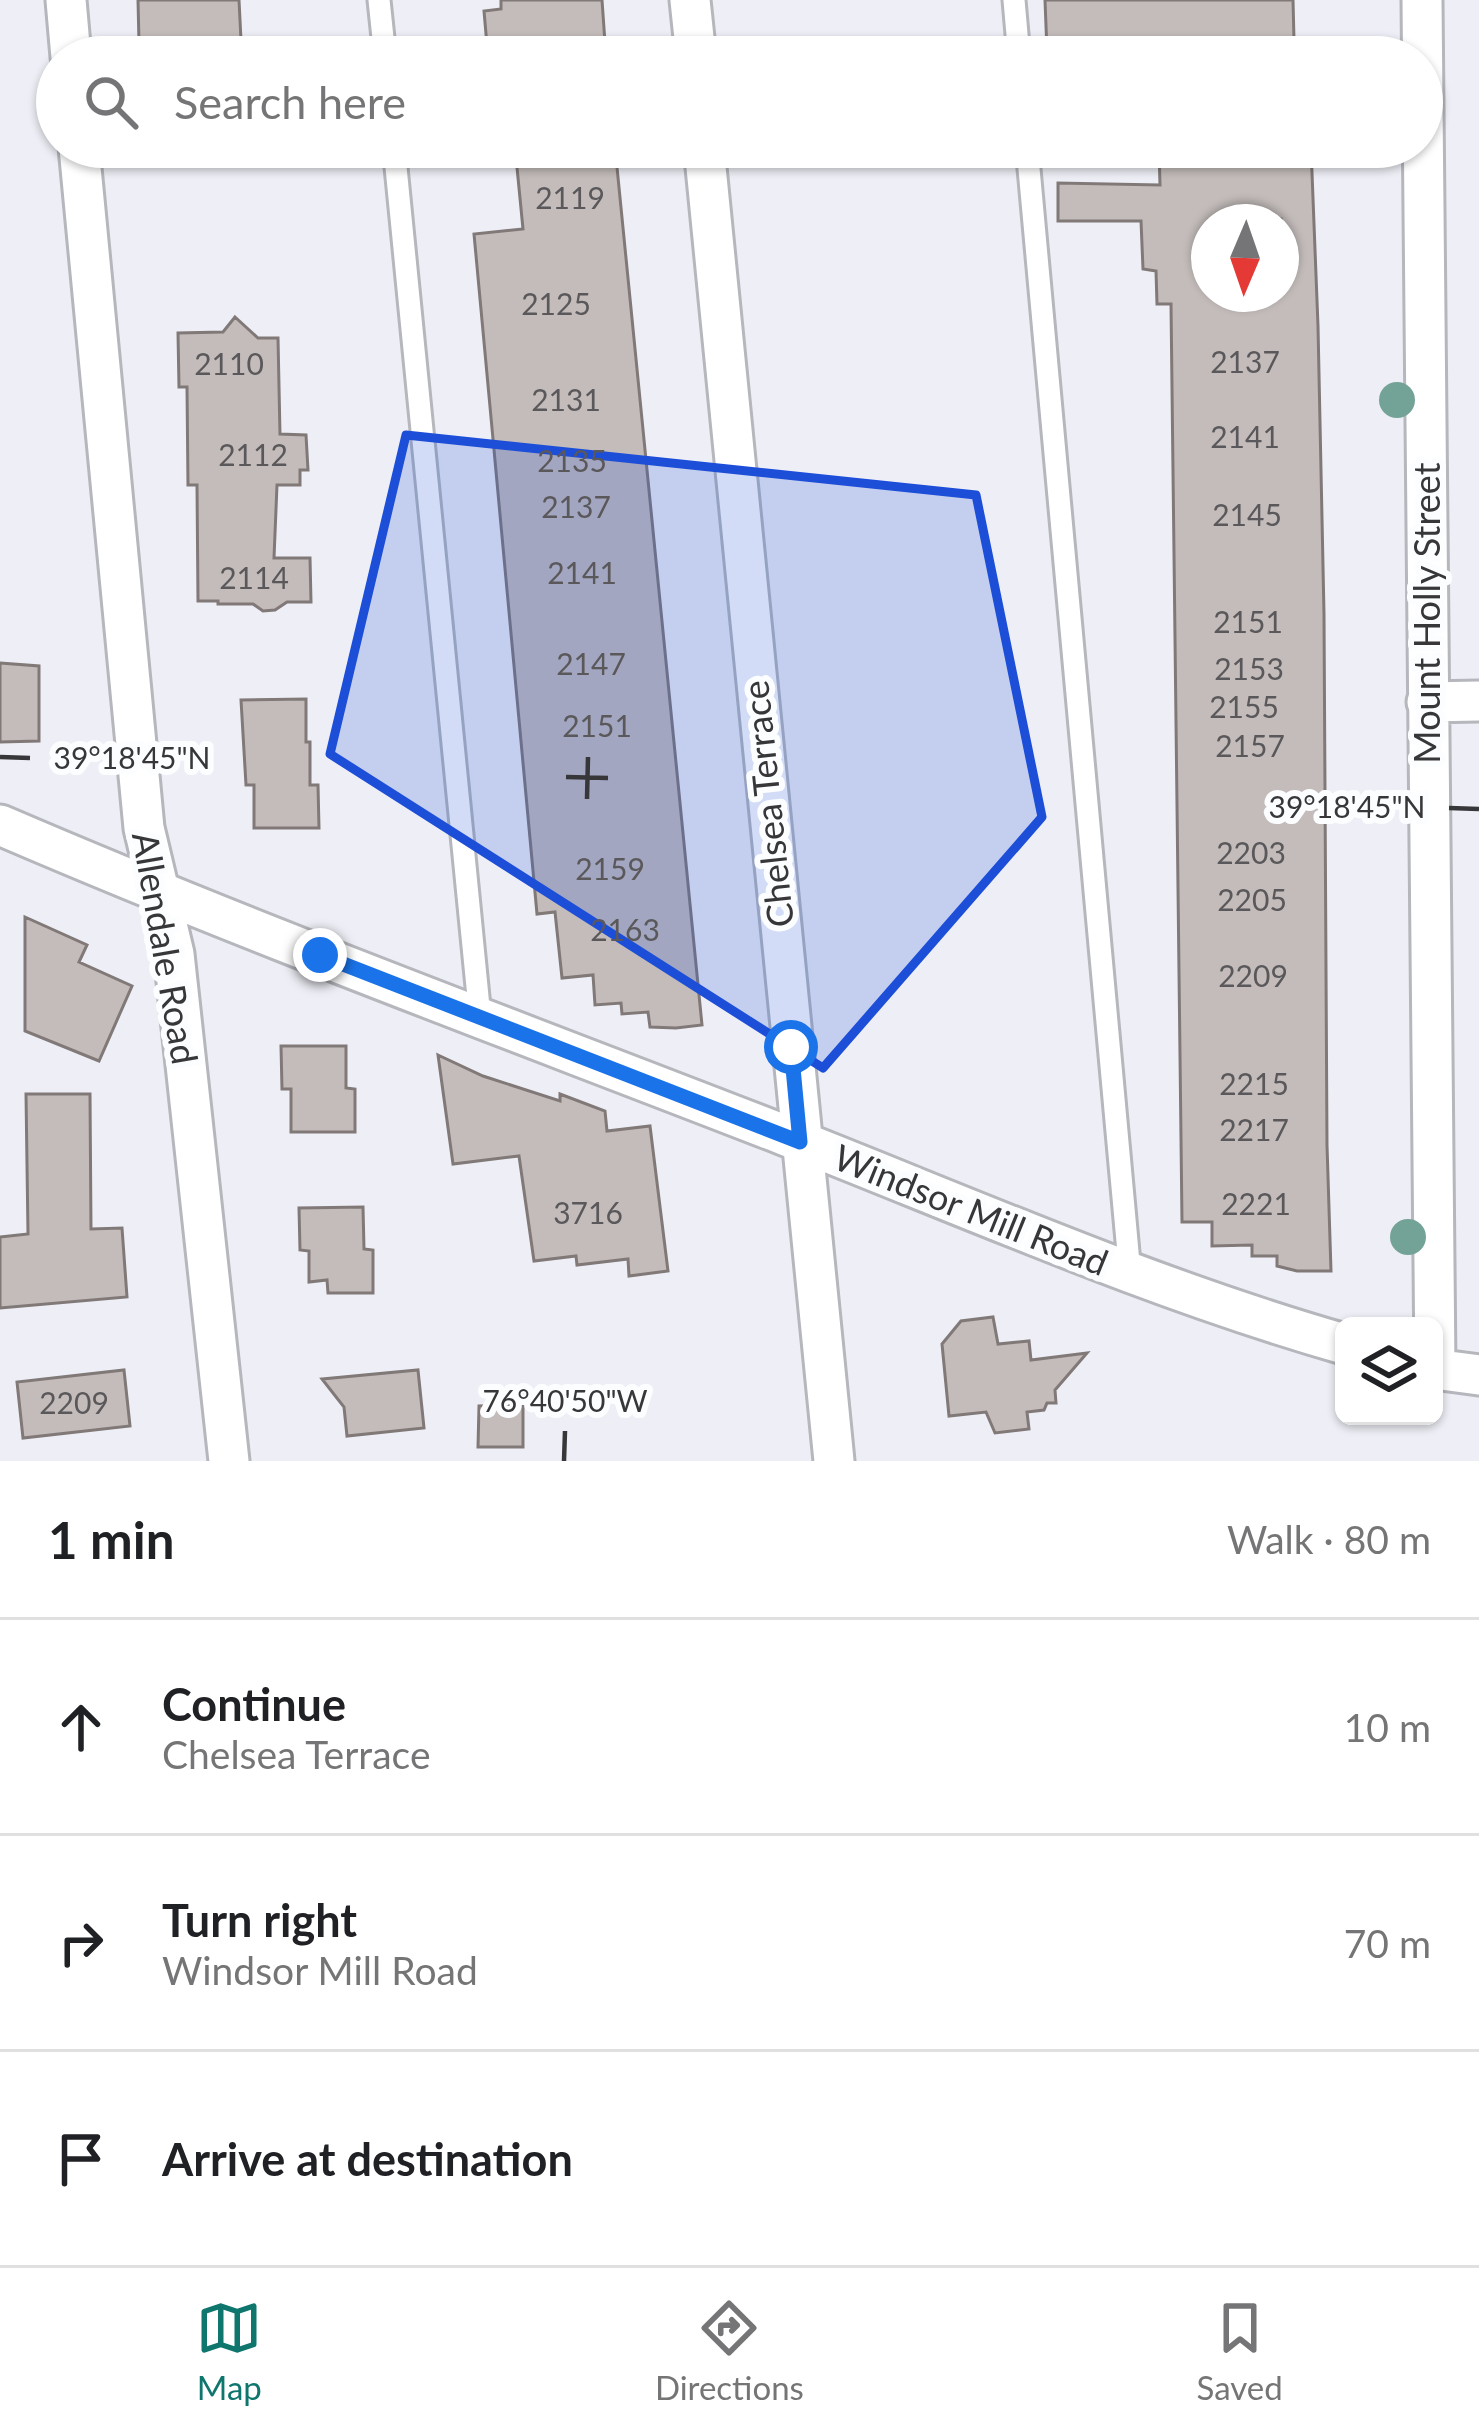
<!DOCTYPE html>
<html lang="en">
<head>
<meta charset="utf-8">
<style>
	body { margin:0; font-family:Lato,sans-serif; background:#f6f6f6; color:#202124 }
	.controls { position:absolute; right:36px; bottom:36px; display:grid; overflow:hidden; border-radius:18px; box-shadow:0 3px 9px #0004 }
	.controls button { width:108px; height:108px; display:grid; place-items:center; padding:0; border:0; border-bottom:3px solid #e0e0e0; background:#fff; color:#202124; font:60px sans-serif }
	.compass { position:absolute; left:1191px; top:204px; width:108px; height:108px; border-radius:50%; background:#fff; box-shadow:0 3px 9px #0004; rotate:182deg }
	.stop { position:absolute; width:36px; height:36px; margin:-27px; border:9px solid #1a73e8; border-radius:50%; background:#fff }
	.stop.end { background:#1a73e8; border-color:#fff; box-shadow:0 3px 12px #0008 }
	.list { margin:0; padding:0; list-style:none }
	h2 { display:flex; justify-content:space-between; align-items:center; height:156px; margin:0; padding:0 48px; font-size:51px }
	h2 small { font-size:39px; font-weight:400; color:#757577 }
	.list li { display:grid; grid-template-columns:78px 1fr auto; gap:36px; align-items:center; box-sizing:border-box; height:216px; padding:0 48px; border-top:3px solid #e0e0e0 }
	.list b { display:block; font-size:45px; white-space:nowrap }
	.list p { margin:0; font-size:39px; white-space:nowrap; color:#757577 }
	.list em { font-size:39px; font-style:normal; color:#757577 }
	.icon { flex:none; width:66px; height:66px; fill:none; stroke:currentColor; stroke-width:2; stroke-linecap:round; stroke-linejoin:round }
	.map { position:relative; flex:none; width:1479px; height:1461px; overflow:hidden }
	.search { position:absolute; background:#fff; box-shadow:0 3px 9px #0004; left:36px; right:36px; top:36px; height:132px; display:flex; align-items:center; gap:30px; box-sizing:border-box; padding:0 42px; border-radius:66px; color:#757577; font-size:45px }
	.sheet { height:804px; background:#fff }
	nav { display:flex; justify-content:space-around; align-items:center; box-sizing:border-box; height:168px; border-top:3px solid #e0e0e0; background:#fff; font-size:33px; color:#757577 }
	nav a { display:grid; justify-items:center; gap:6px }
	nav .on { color:#0f766e }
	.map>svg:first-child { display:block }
</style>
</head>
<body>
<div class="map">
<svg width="1479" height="1461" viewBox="0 0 1479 1461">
	<rect width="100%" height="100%" fill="#eeeff6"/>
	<path fill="#c3bcbb" stroke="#807978" stroke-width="3" fill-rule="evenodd" d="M138,0H239L241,40L139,43Z
		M501,0H602L606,57H488L484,11L501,9Z
		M1045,0H1293L1294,40L1093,43V50L1047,52Z
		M515,147H615L702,1025L676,1028L650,1027L648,1012L622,1014L621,1003L595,1005L593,975L562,978L555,912L537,914L474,234L523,229Z
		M1231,147H1311L1318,326L1324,614L1327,1145L1331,1271H1297L1277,1266V1256H1252V1245L1212,1246V1222H1182L1171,304H1157L1156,271L1143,269L1141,221H1058V183L1160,185L1159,150ZM1281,219V294H1209V220Z
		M235,317L258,338H278L280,434L306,435L308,470H300V485H277L274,558H310L311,602H287L275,610L263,611L253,604H218V601H198L197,485H188L187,387H179L178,333L223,332Z
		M0,663L39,666V741L0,742Z
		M306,699V742H310V785H318L319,828H254V785H246L241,700Z
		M25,917L87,945L79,962L132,986L99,1061L25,1031Z
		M281,1046H346V1088L355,1089V1132H291V1089H282Z
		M438,1055L483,1076L560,1101V1094L605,1111L607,1131L650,1126L668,1271L629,1276L628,1259L577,1265L576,1256L534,1261L519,1156L453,1164Z
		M26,1094H90L91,1229L122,1228L127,1297L0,1308V1237L28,1234Z
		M363,1207L364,1249L373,1250V1293H328L327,1280L309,1282V1251L300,1250L299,1208Z
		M993,1317L998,1344L1029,1341L1031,1360L1087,1353L1055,1390L1056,1403H1047L1044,1410L1027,1412L1029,1429L995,1433L986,1412L949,1416L942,1344L961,1321Z
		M124,1370L130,1426L23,1438L17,1382Z
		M418,1370L424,1428L347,1436L344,1407L322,1379Z
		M523,1405V1447H478L479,1406Z"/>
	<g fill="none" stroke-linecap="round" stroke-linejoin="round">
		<g stroke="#b5b7bd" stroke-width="27">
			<path id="lane" d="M379,0L385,57
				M1014,0L1019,57
				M394,147L480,1017
				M1027,147L1130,1274"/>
		</g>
		<g stroke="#b5b7bd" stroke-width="45">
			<path id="street" d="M66,0L71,57
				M690,0L696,57
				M1422,0L1435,1369
				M79,147L144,828L174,954L229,1461
				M704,147L834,1461
				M1427,702L1479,701
				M0,825C258,936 522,1033 784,1135C970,1208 1152,1289 1344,1344
				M1434,1369L1479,1375"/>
		</g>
		<use href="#lane" stroke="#fff" stroke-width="21"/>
		<use href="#street" stroke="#fff" stroke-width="39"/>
	</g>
	<g fill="#72a396">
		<circle cx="1397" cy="400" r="18"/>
		<circle cx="1408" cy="1237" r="18"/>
	</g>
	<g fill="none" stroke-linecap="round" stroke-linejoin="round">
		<path stroke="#1a73e8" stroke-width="15" d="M320,955L800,1142L791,1047"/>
	</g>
	<path fill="#1d4ed8" fill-opacity="0.2" stroke="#1d4ed8" stroke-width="9" stroke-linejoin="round" d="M406,435L976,495L1042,817L823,1068L330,754Z"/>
	<path fill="none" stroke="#37373a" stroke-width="4.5" d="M0,757L30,758M566,777L608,778M587,799L588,757M1449,808L1479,809M564,1461L565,1431"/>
	<g text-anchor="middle" stroke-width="12" stroke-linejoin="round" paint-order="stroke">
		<g font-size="30" fill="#5a585a">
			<text x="570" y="209">2119</text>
			<text x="556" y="315">2125</text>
			<text x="1245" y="373">2137</text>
			<text x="229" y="375">2110</text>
			<text x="566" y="411">2131</text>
			<text x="1245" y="448">2141</text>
			<text x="253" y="466">2112</text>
			<text x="572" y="472">2135</text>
			<text x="576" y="518">2137</text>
			<text x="1247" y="526">2145</text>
			<text x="582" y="584">2141</text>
			<text x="254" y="589">2114</text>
			<text x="1248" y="633">2151</text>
			<text x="591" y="675">2147</text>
			<text x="1249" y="680">2153</text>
			<text x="1244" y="718">2155</text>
			<text x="597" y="737">2151</text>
			<text x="1250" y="757">2157</text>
			<text x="1251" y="864">2203</text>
			<text x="610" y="880">2159</text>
			<text x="1252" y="911">2205</text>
			<text x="625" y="941">2163</text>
			<text x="1253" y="987">2209</text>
			<text x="1254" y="1095">2215</text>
			<text x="1254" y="1141">2217</text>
			<text x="1256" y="1215">2221</text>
			<text x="588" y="1224">3716</text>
			<text x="74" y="1414">2209</text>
		</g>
		<g font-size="36" fill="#37373a" stroke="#fcfdfe">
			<text transform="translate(1427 613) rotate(-90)" y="13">Mount Holly Street</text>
			<text transform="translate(768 804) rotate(-96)" y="13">Chelsea Terrace</text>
			<text transform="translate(165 948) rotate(80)" y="13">Allendale Road</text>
			<text transform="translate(971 1210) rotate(22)" y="13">Windsor Mill Road</text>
		</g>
	</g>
	<g font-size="30" text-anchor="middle" fill="#37373a" stroke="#fcfdfe" stroke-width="12" stroke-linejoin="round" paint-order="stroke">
		<text x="132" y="769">39°18'45"N</text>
		<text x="1347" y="818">39°18'45"N</text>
		<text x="565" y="1412">76°40'50"W</text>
	</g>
</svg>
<div class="controls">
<button><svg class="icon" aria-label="layers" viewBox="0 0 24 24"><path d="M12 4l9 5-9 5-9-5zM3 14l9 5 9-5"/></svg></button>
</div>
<svg class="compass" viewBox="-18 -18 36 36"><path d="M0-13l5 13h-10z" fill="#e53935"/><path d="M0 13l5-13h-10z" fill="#757577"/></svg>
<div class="stop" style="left:791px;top:1047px"></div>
<div class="stop end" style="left:320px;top:955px"></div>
<div class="search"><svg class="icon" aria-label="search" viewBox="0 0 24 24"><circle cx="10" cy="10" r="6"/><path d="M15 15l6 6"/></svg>Search here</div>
</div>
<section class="sheet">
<h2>1 min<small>Walk · 80 m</small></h2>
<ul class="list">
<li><svg class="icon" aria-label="ahead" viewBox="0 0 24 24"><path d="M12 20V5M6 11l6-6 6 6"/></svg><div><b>Continue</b><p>Chelsea Terrace</p></div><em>10 m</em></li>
<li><svg class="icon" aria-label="right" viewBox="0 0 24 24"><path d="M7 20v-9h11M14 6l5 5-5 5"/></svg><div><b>Turn right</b><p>Windsor Mill Road</p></div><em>70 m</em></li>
<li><svg class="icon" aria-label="arrive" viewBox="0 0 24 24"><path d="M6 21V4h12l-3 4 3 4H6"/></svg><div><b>Arrive at destination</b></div></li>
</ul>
</section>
<nav>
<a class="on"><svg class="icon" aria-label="map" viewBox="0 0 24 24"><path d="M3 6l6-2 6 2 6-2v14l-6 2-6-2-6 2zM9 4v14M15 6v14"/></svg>Map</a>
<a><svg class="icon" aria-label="directions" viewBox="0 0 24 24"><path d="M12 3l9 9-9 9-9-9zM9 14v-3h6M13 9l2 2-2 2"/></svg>Directions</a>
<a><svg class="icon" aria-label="saved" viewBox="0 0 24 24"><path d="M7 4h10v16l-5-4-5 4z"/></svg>Saved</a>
</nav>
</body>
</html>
